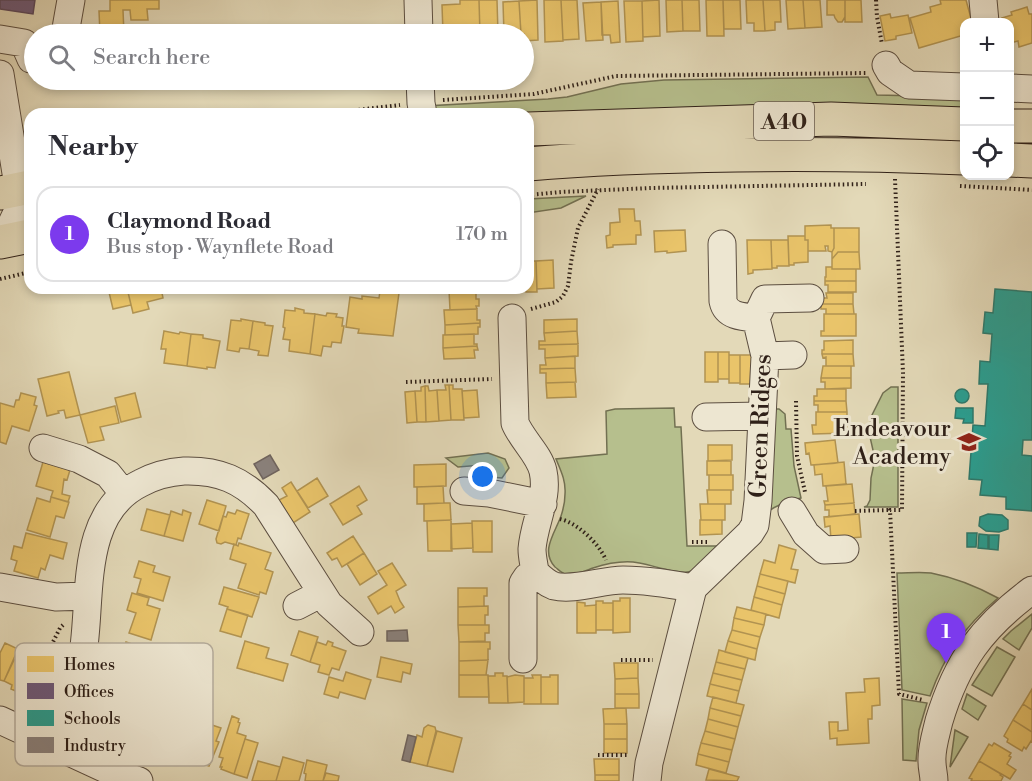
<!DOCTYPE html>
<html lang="en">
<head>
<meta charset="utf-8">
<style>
	body { margin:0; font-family:"Libre Bodoni",serif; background:#f7f7f7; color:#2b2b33 }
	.controls { position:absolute; right:18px; top:18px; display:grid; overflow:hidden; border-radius:12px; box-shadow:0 3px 9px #0003 }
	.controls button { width:54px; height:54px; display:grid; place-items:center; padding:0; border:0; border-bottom:2px solid #e1e1e2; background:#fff; color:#2b2b33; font:30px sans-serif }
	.you { position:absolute; left:483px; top:477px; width:21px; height:21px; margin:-15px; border:4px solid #fff; border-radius:50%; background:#1a73e8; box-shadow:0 0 0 9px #1a73e833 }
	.badge { display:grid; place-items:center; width:39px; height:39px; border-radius:50%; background:#7c3aed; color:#fff; font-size:20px; font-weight:700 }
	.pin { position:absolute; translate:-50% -50px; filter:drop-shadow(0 2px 3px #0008) }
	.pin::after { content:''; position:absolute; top:32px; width:21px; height:18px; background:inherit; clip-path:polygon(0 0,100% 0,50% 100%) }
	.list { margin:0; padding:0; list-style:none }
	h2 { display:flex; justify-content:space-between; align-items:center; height:78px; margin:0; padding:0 24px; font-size:26px }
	h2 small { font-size:20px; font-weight:400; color:#7c7c81 }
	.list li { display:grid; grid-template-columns:39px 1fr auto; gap:18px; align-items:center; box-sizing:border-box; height:96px; margin:0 12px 12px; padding:0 12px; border:2px solid #e1e1e2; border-radius:18px }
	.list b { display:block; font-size:22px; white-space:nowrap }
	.list p { margin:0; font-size:20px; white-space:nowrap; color:#7c7c81 }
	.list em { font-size:20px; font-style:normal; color:#7c7c81 }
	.icon { flex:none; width:33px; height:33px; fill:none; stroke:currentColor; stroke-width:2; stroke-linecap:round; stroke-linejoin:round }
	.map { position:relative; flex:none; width:1032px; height:781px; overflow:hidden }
	.search { position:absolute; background:#fff; box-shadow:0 3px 9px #0003; left:24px; top:24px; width:510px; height:66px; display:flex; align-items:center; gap:15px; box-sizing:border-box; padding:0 21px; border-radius:33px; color:#7c7c81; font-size:22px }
	.panel { position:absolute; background:#fff; box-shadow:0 3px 9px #0003; left:24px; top:108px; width:510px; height:186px; border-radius:18px }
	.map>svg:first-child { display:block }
</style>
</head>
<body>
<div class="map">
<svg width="1032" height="781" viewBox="0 0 1032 781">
	<rect width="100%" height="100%" fill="#e3d9b8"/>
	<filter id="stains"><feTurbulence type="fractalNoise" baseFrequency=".00333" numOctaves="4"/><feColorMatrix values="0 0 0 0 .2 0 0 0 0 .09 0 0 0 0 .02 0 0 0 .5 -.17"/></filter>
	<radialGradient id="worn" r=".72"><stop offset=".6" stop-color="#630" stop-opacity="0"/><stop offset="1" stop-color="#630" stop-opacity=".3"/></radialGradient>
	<path fill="#b6bf8d" stroke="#727052" stroke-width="1.5" d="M868,77L877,95L964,97V109L434,114L426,106L548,99L567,97L621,84L664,80Z
		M586,196L561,208L528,213V199Z
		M891,387H898V507H864L867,506L870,500L871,478L875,459L870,437V428L871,417L883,393Z
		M674,408L675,427H681L687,546H719C714,551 697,569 692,571C680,576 647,563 633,562C620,561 605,564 593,568C585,571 575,576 566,574C562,574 558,569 555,567C540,551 555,533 561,516C563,510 565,501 565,494C566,481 561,471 556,459L607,454L606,411L615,409Z
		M776,409H779L785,414L786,429H791L794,466L801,498C788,502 775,505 765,514L774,412Z
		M488,453L505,459L509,468L502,478L490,477L482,465L458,467L446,458Z
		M897,573C908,573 920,572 931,573C957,578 976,586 998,598C964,627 945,654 930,696L902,690Z
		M1032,614V628L1019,650L1003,639L1011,631Z
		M997,647L1015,657L992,696L972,685Z
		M967,694L986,706L978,720L962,709Z
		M902,699L927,703L919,730L916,761L903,760Z
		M955,730L968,737L950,767Z"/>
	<path fill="#e9c46a" stroke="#b19351" stroke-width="1.5" d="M110,0H159V9H147L148,20H131L130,10H123L124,34H100L99,11H110Z
		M460,0H479L480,34H443L442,5L460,4Z
		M479,0H497L498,34H480Z
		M537,0L538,40L524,41V34H521L519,1Z
		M544,0H561L563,41L545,42Z
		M561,0H577L579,39L563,40Z
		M659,0L660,36L643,37L642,1Z
		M666,0H682L683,31L667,32Z
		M682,0H699L700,31H683Z
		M706,0H723L724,36H707Z
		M723,0H740L741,29H724Z
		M746,0H763L765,31H754V23H747Z
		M763,0H780L781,22H775V30L765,31Z
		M786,0H803L805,28L788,29Z
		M803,0H820L822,27L805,28Z
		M827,0H845V17L842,22H838L835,18L834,15H827Z
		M845,0H861L862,22H845Z
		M940,0H966L972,22H964V35L919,48L910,18L931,12L930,7L941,4Z
		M519,1L521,34H504L503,2Z
		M618,1L620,42L611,43L610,35H602L601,2Z
		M624,1H642L643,41L626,42Z
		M601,2L603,40L586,41L583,3Z
		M1027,7L1029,14H1032V43L1019,47L1018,41L1010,43V22H1004L1002,18L1012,15L1011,12Z
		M890,14L891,18L908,15L912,33L896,36V39L885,41L880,16Z
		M619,209H634L635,221H640L641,235H636V244L613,245V247L607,248L606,236L610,235V223L620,222Z
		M831,225V228H834V248L832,252L828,251V246H825L826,251H808V240H805V226Z
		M834,228H859V252H838L832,259V252L834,248Z
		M685,230L686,251L667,253V251L655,252L654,231Z
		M788,236H805V240H808V262L794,263V265H789Z
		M747,240H771L772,269L753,270V273L748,274Z
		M771,240H788L789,266H777V268H772Z
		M838,252H859L860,269H832V259Z
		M553,260L554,288L537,289L536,261Z
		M528,261H536L537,292H526V288H528Z
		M826,267H832V269H856V281H825V277H826Z
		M825,281H856V292H828V285H825Z
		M108,288H127L131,305L113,309Z
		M127,288H161L163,298L147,302L149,309L133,313Z
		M476,289V299H479V306H476L477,309L450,310L449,290Z
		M380,291L399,293L393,336L358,333L359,329L346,327L350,297L362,299V296L379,298Z
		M826,293H853V304H821V298H827Z
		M821,304H853L854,314H826V309H821Z
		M295,308L304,310V313L315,314L310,354L289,351L290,340L283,339L285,328L283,327L285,310L295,311Z
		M477,309V320H480V323L445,325L444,310Z
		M327,313L337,314L336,317L343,318L342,326H344L341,343L332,342L331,347L323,346L321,356L310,354L315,314L326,316Z
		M824,314H856V336H821V331H824Z
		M241,319L253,321L249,349L240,348L239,352L227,350L231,320L241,321Z
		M577,319V331L544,333V320Z
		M253,321L265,323V325L273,326L268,356L258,355L259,351L249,349Z
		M480,323V327H478V334L445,335V325Z
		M164,331L179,334L180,332L191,334L187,366L164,363L166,349H161Z
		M577,331L578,344L539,345V341H545L544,333Z
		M191,334L203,335V338L220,341L215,368L207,367V369L187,366Z
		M474,334V344H477V346L443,348V335Z
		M853,340V354H822V350H824V341Z
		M578,344V356L545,358V349H539V345Z
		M477,346L478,350H474L475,358L444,359L443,348Z
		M705,352H718V382H705Z
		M718,352H729V379H718Z
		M822,354H853L854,366H826V357L823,358Z
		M729,355H740V383H729Z
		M740,355H753V384H740Z
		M575,356V368L540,369V365H546L545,358Z
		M823,366H851V378H821Z
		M575,368L576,382L546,383V373H540V369Z
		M69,372L80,415L66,418L64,410L58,411L59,413L47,416L38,379Z
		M821,378H851V388L825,389V382H821Z
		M575,382L576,397L547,398L546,383Z
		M445,385H449L451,420L439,421L437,390H446Z
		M449,385H453V389H462L464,420H451Z
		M425,386L426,422H417L415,391H421V387Z
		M425,386H428L429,391L437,390L439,421L426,422Z
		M817,389H846V401H814V396H817Z
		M477,390L479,417L464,418L462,391Z
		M415,391L417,422L407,423L405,392Z
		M21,393L36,397L34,405L37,406L29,431L12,426L6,444L0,442V403L14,407L16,400H19Z
		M135,393L141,417L121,422L115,398Z
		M814,401H846L847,412H818V405H814Z
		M115,406L119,423L100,427L104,440L88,443L80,415Z
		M816,412H847V433L813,434L812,425H816Z
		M835,440L838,463L811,465L809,453L806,454L805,443Z
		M708,445H732V460L708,461Z
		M707,461H731V475H707Z
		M43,462L70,470L67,480L64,479L62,494L70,496L68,502L51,497L53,491L36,486Z
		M844,462L846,484L823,486L822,474L815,475L814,465Z
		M446,464V486L414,487V465Z
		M709,475H733V490H709Z
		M317,478L328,496L308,508L297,491Z
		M291,482L310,512L293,523L279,500L287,496L282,488Z
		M852,484L854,503L825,505L824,501H828L826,486Z
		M359,486L367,500L357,506L362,514L343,525L330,504Z
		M443,486L444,503L417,504V487Z
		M707,490H731V504H708Z
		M51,497L69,502L64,518L56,516L50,537L27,530L37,498L50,502Z
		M207,500L226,506L219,531L199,524Z
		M444,503H450L451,520L424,521V504Z
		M854,503L855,514L829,517V510H825V505Z
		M700,504H725V520H701Z
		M147,509L170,515L164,536L141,530Z
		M183,510L191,513L183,541L164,536L171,511L182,515Z
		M237,510L249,514L241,539L238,538L236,545L225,542L221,544L217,543L216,539L223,516L226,517L228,512L235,514Z
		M859,514L861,537L831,540L830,526L825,527L824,517Z
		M451,520L452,551H428L427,521Z
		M700,520H722V534L700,535Z
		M472,521H492V552H473Z
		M472,523L473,548L451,549V524Z
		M26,533L67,543L63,559L50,555L45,570L41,568L38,578L14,571L17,561L11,559L14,546L22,548Z
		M353,536L364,553L342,567L337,558L332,560L327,553Z
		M239,543L271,553L265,569L273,572L266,594L260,592L259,595L238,588L246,564L230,559L234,544L238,546Z
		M779,545L796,550L791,569L798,570L795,583L760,574L764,560L775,563Z
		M364,553L377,574L360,585L347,564Z
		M139,561L155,566L153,572L170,577L163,601L137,593L141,579L134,577Z
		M392,563L406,585L396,591L400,601L404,607L395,613L391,606L378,614L368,597L387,585L378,571Z
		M760,574L788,581L785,594L757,586Z
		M757,586L785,594L782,605L754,597Z
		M224,587L259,597L252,617L227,609L228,607L219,604Z
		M458,588H487V596H484V606L458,607Z
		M132,593L149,598L147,605L160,609L151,640L129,633L136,613L127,610Z
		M754,597L782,605L779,618L751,610Z
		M620,598H630V632L613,633V601H620Z
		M596,601H603V603H613V630H596Z
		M577,602L585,603V606L596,605V633H577Z
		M488,606V615H485V625H458V607Z
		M737,607L766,614L764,625L734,618Z
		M227,609L248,615L241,637L220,631Z
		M734,618L764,625L760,637L732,630Z
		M458,625H489V633H485V641L459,642Z
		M732,630L760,637L757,649L728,641Z
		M299,631L318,637L310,662L291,655Z
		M245,641L269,648L266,658L288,664L283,681L237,668Z
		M328,641L333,643L332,646L346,651L339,670L332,668L329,675L318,672L320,665L310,662L317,642L326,645Z
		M728,641L757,649L755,660L725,652Z
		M126,642L147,649L143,661L122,654Z
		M459,642H490V649H488V660L459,661Z
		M5,643L18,649L4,681L0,680V653Z
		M719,650L748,658L745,669L716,662Z
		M19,654L31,659L27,667L29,668L24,680L28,682L23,694L11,689L12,685L4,681L14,660H16Z
		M381,657L412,664L410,674L403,672L401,682L377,677Z
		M488,660L486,675H459V661Z
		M716,662L745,669L742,680L713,673Z
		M614,663H638V678L615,679Z
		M346,672L371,680L365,699L340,692L338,698L324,694L329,677L343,681Z
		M495,673H503V676H507L508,703H489L488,676H495Z
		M713,673L742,680L739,691L710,684Z
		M459,675H488L489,697H459Z
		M515,675L524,676V702L508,703L507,677Z
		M532,675H541V704H524V678H533Z
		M550,675H558V704H541V677H550Z
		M638,678L639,694H615V679Z
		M879,678L880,705L872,706V719H868L869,743L837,745V738L830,739L829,722H838V731L848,730L846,693L865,692L864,679Z
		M710,684L739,691L736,703L707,696Z
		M1032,689V710L1023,704Z
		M615,694H639V708H615Z
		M713,697L744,705L741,716L710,708Z
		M1023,704L1032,710V732L1013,720Z
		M626,708L627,724H604L603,709Z
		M710,708L741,716L738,727L708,719Z
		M232,716L239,719L238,722L240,723L237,733L246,736L234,774L221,769L222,767H220L223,758L219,757Z
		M708,719L738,727L735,739L705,731Z
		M1013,720L1032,732V742L1031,741L1026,749L1024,747L1022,751L1007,742L1008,739L1004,736Z
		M604,724H627V739H604Z
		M212,725L221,728L216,741L219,742L209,766L197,762Z
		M428,725L435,727L436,731L427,766L410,762L417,735L422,737L424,728Z
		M437,731L462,738L453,772L427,766Z
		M705,731L735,739L732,750L701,743Z
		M245,739L258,743L247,778L234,774Z
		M604,739H627V753H604Z
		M701,743L732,750L729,762L698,754Z
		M994,743L1011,753L1009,756L1011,757L1007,764L1016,770L1010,779L979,761L989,744L992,746Z
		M698,754L729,762L726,773L696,765Z
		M283,757L304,763L299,781H276Z
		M594,759H619V775H595Z
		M307,760L327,765L323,781H305L306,774L304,773Z
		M258,761L280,767L276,781H252Z
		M979,761L1001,774L1000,775L1003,777L1001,781H971L972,779L969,778Z
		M709,769L739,777L737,781L706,780Z
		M326,773L339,776L338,781H323Z
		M595,775H619V781H595Z"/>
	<path fill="#6d597a" stroke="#5a485d" stroke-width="1.5" d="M0,0H35L33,14L0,9Z"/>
	<path fill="#2a9d8f" stroke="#2c786b" stroke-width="1.5" d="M995,289L1032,292V440H1023L1022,455L1032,456V511L1006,509V497L980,495L982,480L969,479L973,425L985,426L988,384H979L980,361L990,362L992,334L983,333L985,312L993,313Z
		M955 396a7 7 0 1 1 14 0a7 7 0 1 1-14 0Z
		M956,408H973V423H963L964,419L955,418Z
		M988,514L1002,515L1008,520V529L999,532L986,531L979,526L980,517Z
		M967,533H977L976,547H967Z
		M979,534L988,535V549L978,548Z
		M989,535H999L998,550L989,549Z"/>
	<path fill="#8a817c" stroke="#6f645e" stroke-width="1.5" d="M270,455L279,470L263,479L254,464Z
		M407,630L408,641H387V631Z
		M408,735L416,737L410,762L402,760Z"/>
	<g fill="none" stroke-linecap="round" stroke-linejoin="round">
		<g stroke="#5c4e40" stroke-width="29">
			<path id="minor" d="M418,0L419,34
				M983,0L985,22
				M65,34L71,0
				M0,39L24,43L31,59H34
				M886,65L890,72L909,85L964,87
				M0,74L21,204L3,242
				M420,80L421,103L423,114
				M1010,88L1032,89
				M722,244L723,301C726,316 742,317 756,318L765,299L810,298
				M512,318L515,423C522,440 539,454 543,471C549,498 534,522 532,549C532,557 534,564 535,572C541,578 546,583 554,586C574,591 602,580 623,580C647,580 670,584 693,588
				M765,356L793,355
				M706,417L762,416
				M43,448L79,459L108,474L124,494
				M464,491L489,493L543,504
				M792,511L806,534L824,550L845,549
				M0,587L56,597L88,596
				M297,606L322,593
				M523,659V583L527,577L535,572
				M0,720L108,770L139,781
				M46,741C54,724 62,708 70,691C73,683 79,675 81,666C94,607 75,515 141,483C154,476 169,472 184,471C219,470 242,480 266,505L329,604L360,632
				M647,781L649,763L693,588L750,533L755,525L758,501L765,356L756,318
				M934,781C934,775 932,769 932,762C931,749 936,734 939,721C957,661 982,627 1032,590"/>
		</g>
		<g stroke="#2f2018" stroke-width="35">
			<path id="highway" d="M1010,126H1032
				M528,129L831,119L964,124
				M1010,160L1032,161
				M528,164C598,158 667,156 737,155C813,154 889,155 964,158
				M0,193L30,187
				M0,242L30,236"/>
		</g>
		<path stroke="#2f2018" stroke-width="4" stroke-dasharray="1.5 3" stroke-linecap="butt" d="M876,0L877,17L882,44
			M443,100L534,94L616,76L866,73
			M323,114L400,105
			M895,179L903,373L902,510H890L899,694L923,700
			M960,186L1032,190
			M528,195L561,192L651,188L866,184
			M0,279L30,272
			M531,309L556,302L563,296L568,286L571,262L578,228L598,189
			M406,382L492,379
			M796,401L797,456L805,492
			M855,511L890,510
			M560,519C578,523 599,544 606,560
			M692,542H708
			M621,660H653
			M21,706L60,628L63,625
			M598,755H629"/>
		<use href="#minor" stroke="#ede6d1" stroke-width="27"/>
		<use href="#highway" stroke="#e3d9b8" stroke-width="33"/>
	</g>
	<defs>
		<g id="school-bare" transform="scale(1.8)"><path d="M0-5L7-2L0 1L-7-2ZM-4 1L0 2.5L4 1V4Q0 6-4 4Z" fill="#8f2418" stroke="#ede6d1" stroke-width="2.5" paint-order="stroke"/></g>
	</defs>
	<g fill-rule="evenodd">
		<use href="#school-bare" x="969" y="442"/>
	</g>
	<g text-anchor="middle" stroke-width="6" stroke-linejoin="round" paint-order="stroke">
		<rect fill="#ede6d1" stroke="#685b50" stroke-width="1.5" x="754" y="102" width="60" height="38" rx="4.5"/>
		<g font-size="22" font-weight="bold" fill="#2f2018">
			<text x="784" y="129">A40</text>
		</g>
		<g font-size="24" fill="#2f2018" stroke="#ede6d1">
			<text transform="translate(760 426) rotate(-88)" y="8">Green Ridges</text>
		</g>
		<g font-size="24" fill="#2f2018" stroke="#ede6d1" text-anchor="end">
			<text x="951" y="436">Endeavour<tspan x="951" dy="28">Academy</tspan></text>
		</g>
	</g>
	<rect x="15" y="643" width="198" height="123" rx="9" fill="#ede6d1" stroke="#b4ab9a" stroke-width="1.5"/>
	<rect x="27" y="656" width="27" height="16" fill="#e9c46a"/>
	<rect x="27" y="683" width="27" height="16" fill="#6d597a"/>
	<rect x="27" y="710" width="27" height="16" fill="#2a9d8f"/>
	<rect x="27" y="737" width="27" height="16" fill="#8a817c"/>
	<g font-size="16" fill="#2f2018">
		<text x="64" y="670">Homes</text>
		<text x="64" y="697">Offices</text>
		<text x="64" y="724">Schools</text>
		<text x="64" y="751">Industry</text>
	</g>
	<rect width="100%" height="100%" filter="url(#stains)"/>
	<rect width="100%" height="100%" fill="url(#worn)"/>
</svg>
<div class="controls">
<button>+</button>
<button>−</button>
<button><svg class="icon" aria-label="locate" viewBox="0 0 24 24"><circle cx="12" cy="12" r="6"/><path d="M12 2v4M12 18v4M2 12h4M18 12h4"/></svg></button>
</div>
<div class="you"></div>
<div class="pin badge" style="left:946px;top:663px">1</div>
<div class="search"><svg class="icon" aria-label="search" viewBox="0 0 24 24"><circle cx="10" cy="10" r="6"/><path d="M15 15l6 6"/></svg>Search here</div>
<section class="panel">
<h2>Nearby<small></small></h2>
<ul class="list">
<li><span class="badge">1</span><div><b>Claymond Road</b><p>Bus stop · Waynflete Road</p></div><em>170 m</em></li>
</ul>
</section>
</div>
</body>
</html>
